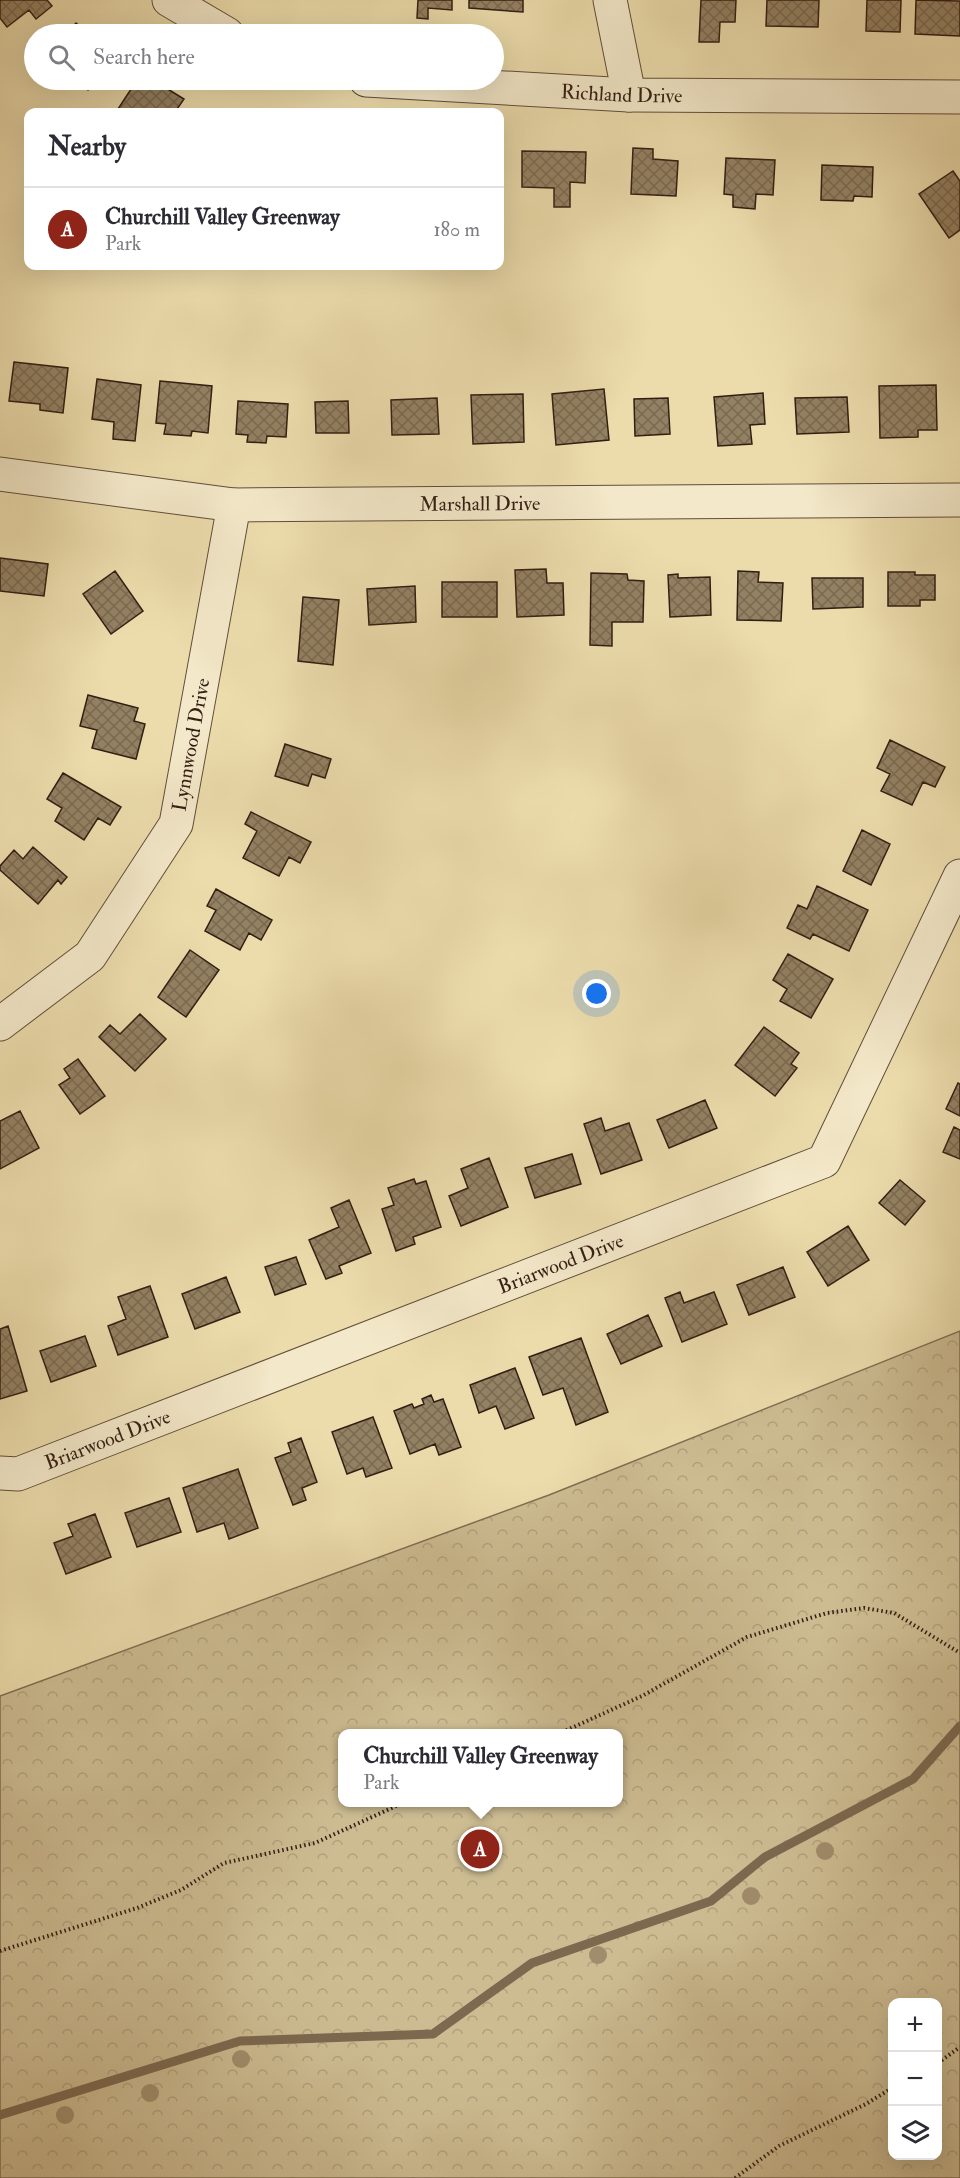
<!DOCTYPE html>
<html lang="en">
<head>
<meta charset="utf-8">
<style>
	body { margin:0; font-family:"IM FELL Double Pica",serif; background:#f7f7f7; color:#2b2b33 }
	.controls { position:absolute; right:18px; bottom:18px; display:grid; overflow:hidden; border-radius:12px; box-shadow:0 6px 24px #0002 }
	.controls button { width:54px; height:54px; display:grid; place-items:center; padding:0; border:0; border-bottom:2px solid #e1e1e2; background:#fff; color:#2b2b33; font:30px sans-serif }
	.you { position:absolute; left:597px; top:994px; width:21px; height:21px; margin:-15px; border:4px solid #fff; border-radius:50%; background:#1a73e8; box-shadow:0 0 0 9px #1a73e833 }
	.badge { display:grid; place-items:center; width:39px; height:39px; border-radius:50%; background:#8f2418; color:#fff; font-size:20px; font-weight:700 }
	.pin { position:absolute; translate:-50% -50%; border:3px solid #fff; box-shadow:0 2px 6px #0006 }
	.popup { position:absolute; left:338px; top:1729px; width:285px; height:78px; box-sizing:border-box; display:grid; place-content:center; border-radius:12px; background:#fff; filter:drop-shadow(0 2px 4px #0005); font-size:20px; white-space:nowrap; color:#7c7c81 }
	.popup b { font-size:22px; color:#2b2b33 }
	.popup::after { content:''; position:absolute; left:50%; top:100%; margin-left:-12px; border:12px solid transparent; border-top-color:#fff }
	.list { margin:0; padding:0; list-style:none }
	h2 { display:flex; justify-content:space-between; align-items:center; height:78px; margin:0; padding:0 24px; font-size:26px }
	h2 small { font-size:20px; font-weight:400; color:#7c7c81 }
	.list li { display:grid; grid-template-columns:39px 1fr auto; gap:18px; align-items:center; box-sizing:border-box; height:84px; padding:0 24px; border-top:2px solid #e1e1e2 }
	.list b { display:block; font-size:22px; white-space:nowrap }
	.list p { margin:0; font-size:20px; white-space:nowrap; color:#7c7c81 }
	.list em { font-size:20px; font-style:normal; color:#7c7c81 }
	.icon { flex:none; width:33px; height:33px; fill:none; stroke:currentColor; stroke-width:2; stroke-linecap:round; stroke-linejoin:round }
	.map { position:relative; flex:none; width:960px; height:2178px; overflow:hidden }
	.search { position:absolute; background:#fff; box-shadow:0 6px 24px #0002; left:24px; top:24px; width:480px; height:66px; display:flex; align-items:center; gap:15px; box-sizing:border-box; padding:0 21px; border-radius:33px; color:#7c7c81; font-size:22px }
	.panel { position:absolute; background:#fff; box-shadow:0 6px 24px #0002; left:24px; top:108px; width:480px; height:162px; border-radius:12px }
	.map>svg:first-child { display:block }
</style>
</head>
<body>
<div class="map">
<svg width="960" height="2178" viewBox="0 0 960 2178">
	<defs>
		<pattern id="forest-crowns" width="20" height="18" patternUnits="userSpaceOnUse" patternTransform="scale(1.5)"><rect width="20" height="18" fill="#cdbc92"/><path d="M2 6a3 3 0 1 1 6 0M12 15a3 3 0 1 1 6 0" fill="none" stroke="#b0a17d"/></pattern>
		<pattern id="building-cross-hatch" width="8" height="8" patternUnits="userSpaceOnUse" patternTransform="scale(1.5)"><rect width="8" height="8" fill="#938163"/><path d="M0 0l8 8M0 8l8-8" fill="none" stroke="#796950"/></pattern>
	</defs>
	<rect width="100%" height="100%" fill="#ecdcac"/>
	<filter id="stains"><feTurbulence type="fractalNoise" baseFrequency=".00333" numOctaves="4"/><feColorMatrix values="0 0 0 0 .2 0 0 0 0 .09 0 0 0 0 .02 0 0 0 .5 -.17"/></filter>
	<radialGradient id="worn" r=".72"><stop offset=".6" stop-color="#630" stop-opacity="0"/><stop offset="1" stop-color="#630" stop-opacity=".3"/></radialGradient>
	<path fill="url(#forest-crowns)" stroke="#806d52" stroke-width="1.5" fill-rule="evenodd" d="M960,1331V2178H0V1696L549,1495ZM342,1734H618V1802H342ZM892,2002H938V2156H892Z"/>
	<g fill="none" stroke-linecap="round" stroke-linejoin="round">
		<path stroke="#7c6950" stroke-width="9" d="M0,2115L240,2041L433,2034L532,1963L711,1901L765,1857L913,1779L960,1726"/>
	</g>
	<path fill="url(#building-cross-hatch)" stroke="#331e13" stroke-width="1.5" d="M0,0H47L52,6L36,19L29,10L7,27L0,18Z
		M418,0H452V10L428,8V19L417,18Z
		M469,0H523V12L469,8Z
		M701,0H736L735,22H720L719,42H699Z
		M767,0H819L818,27L766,26Z
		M867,0H901L900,32L866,31Z
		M916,0L960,1V36L915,34Z
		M76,23L90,34H66Z
		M76,80H97L88,90Z
		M137,80H153L184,99L175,112H116Z
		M633,148L653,149V159L678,161L676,196L631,194Z
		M522,151L586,152L585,183L570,182V207H554V188L522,187Z
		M726,158L775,160L773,195L756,194L755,209L733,207V195L724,194Z
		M822,165L873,167L872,197L854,196L853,201L821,200Z
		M953,171L960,181V230L949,238L919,194Z
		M14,362L68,368L63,413L40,410V404L9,401Z
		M97,379L141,385L135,441L113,439L114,422L92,419Z
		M160,381L212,386L208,433L192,431L191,436L164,434L166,424L156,423Z
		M936,385L937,430H918V437L880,438L879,386Z
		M604,389L609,440L556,445L552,394Z
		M763,393L765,424L750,425L752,444L718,446L714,397Z
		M523,394L524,442L473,444L471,395Z
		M847,397L849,432L797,434L795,398Z
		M437,398L439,434L392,435L391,400Z
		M668,398L670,434L635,436L634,399Z
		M238,401L288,404L286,437L267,436L266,443L247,442L248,435L236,434Z
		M348,401L349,433H316L315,402Z
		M0,558L48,564L44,596L0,591Z
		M546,569L547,583H563L564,615L517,617L515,570Z
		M115,571L143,611L111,634L83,594Z
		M738,571L759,572L758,582L783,583L781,621L737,620Z
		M888,572H915V575H935V600H920V606H888Z
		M591,573L627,574L628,580L644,581L643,622H612V646L590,645Z
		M678,574V578L710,577L711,615L670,617L668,575Z
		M812,578H863V607L813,609Z
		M442,582H497V617H442Z
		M415,586L416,622L369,625L367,589Z
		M303,597L339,600L333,665L298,661Z
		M88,695L138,708L134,721L145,724L136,759L92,748L97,730L80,726Z
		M890,740L945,767L935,787L923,782L912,805L881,791L890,774L877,768Z
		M285,744L331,759L325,778L312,774L308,786L275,776Z
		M63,773L121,807L110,825L98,818L84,840L55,821L62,808L47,799Z
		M251,812L311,842L300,863L289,857L279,876L243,858L257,831L245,824Z
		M862,830L890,844L871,885L843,871Z
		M33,847L67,877L61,884L58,880L38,904L0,870V866L14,850L23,859Z
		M817,886L868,910L849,951L813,934L810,939L787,928L798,905L807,909Z
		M216,889L272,920L261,940L249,933L240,950L205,931L216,910L207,906Z
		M190,950L219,970L186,1017L158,997Z
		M788,954L833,979L811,1018L780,1001L787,989L773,980Z
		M140,1014L166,1039L135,1071L99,1037L110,1025L120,1034Z
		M764,1027L799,1053L791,1064L797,1068L775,1096L735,1065Z
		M78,1059L105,1096L80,1114L59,1085L70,1078L64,1069Z
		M958,1083L960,1084V1116L946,1109Z
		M705,1100L717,1128L669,1148L657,1120Z
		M20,1111L39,1148L0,1169V1121Z
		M601,1118L605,1131L629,1123L642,1160L601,1174L584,1124Z
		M954,1127L960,1130V1159L943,1152Z
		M572,1154L581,1184L535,1198L525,1168Z
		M489,1158L508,1207L461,1226L449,1196L468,1188L461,1169Z
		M414,1179L416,1184L426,1181L441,1227L413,1237L415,1244L396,1251L382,1209L394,1205L388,1188Z
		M900,1180L925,1201L905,1225L879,1203Z
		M349,1200L371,1253L339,1266L342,1273L326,1279L309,1240L339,1227L331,1208Z
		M848,1226L869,1260L828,1286L807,1252Z
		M296,1257L306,1284L275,1295L265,1267Z
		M783,1267L795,1297L749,1315L737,1285Z
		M226,1277L240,1312L195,1329L182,1294Z
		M150,1286L168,1337L118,1355L108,1326L126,1319L118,1297Z
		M680,1292L684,1303L714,1292L727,1324L682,1342L665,1298Z
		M648,1315L662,1346L621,1364L607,1334Z
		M8,1326L27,1391L0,1399V1329Z
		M85,1336L96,1366L51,1382L40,1351Z
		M581,1338L608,1412L576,1425L563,1388L543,1395L529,1357Z
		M515,1368L534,1418L505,1429L496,1406L479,1413L470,1385Z
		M431,1395L434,1402L443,1399L461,1447L439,1455L435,1444L410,1454L394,1411L412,1404L414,1408L424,1404L422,1399Z
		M373,1417L392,1468L366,1477L363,1468L347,1474L332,1432Z
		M301,1438L317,1482L302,1488L306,1500L293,1505L275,1458L291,1452L288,1443Z
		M238,1469L258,1528L229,1539L224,1523L197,1532L183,1488Z
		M169,1498L181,1532L137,1547L125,1513Z
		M95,1514L111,1557L66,1574L54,1543L73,1536L68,1524Z"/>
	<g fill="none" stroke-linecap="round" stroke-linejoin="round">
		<g stroke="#614e39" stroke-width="35">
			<g id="minor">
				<path d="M169,0L227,34"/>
				<path d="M610,0L629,95"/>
				<path id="s1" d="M366,80L629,95L960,97"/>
				<path id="s2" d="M0,474L234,505L960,500"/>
				<path id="s3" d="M0,1024L90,956L176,824L234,505"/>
				<path id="s4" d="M0,1473L18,1474L824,1161L960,876"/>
			</g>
		</g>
		<path stroke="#331e13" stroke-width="4" stroke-dasharray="1.5 3" stroke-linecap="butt" d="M558,1734L642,1696L747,1637L827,1613L864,1608L894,1613L960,1653
			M0,1951L137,1908L181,1890L224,1863L315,1843L405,1802
			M938,2063L960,2047
			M735,2178L779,2146L866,2104L892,2088"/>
		<use href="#minor" stroke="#f3e8c9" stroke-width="33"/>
	</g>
	<g fill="#a08d6d">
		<circle cx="825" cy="1851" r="9"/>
		<circle cx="751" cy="1896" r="9"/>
		<circle cx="598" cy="1955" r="9"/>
		<circle cx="241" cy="2059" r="9"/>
		<circle cx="150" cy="2093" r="9"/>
		<circle cx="65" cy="2115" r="9"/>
	</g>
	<g text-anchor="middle" stroke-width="4.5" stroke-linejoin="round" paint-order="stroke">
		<g font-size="20" fill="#331e13" stroke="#f3e8c9">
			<text dy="7" stroke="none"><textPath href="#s1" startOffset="256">Richland Drive</textPath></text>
			<text dy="7" stroke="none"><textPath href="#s2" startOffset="482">Marshall Drive</textPath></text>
			<text dy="7" stroke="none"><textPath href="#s3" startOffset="351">Lynnwood Drive</textPath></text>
			<text dy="7" stroke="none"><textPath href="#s4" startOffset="600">Briarwood Drive</textPath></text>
			<text dy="7" stroke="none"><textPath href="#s4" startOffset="114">Briarwood Drive</textPath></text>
		</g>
	</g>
	<rect width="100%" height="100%" filter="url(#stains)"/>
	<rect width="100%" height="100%" fill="url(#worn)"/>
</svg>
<div class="controls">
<button>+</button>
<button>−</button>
<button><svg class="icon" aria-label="layers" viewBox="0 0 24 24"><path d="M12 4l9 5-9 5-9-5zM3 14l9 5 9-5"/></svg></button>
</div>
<div class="you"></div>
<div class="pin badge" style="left:480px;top:1849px">A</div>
<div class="popup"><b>Churchill Valley Greenway</b>Park</div>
<div class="search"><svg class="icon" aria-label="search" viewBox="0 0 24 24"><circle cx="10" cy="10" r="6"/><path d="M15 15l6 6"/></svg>Search here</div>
<section class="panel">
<h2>Nearby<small></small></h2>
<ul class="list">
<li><span class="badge">A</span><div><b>Churchill Valley Greenway</b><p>Park</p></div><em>180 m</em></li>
</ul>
</section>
</div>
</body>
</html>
